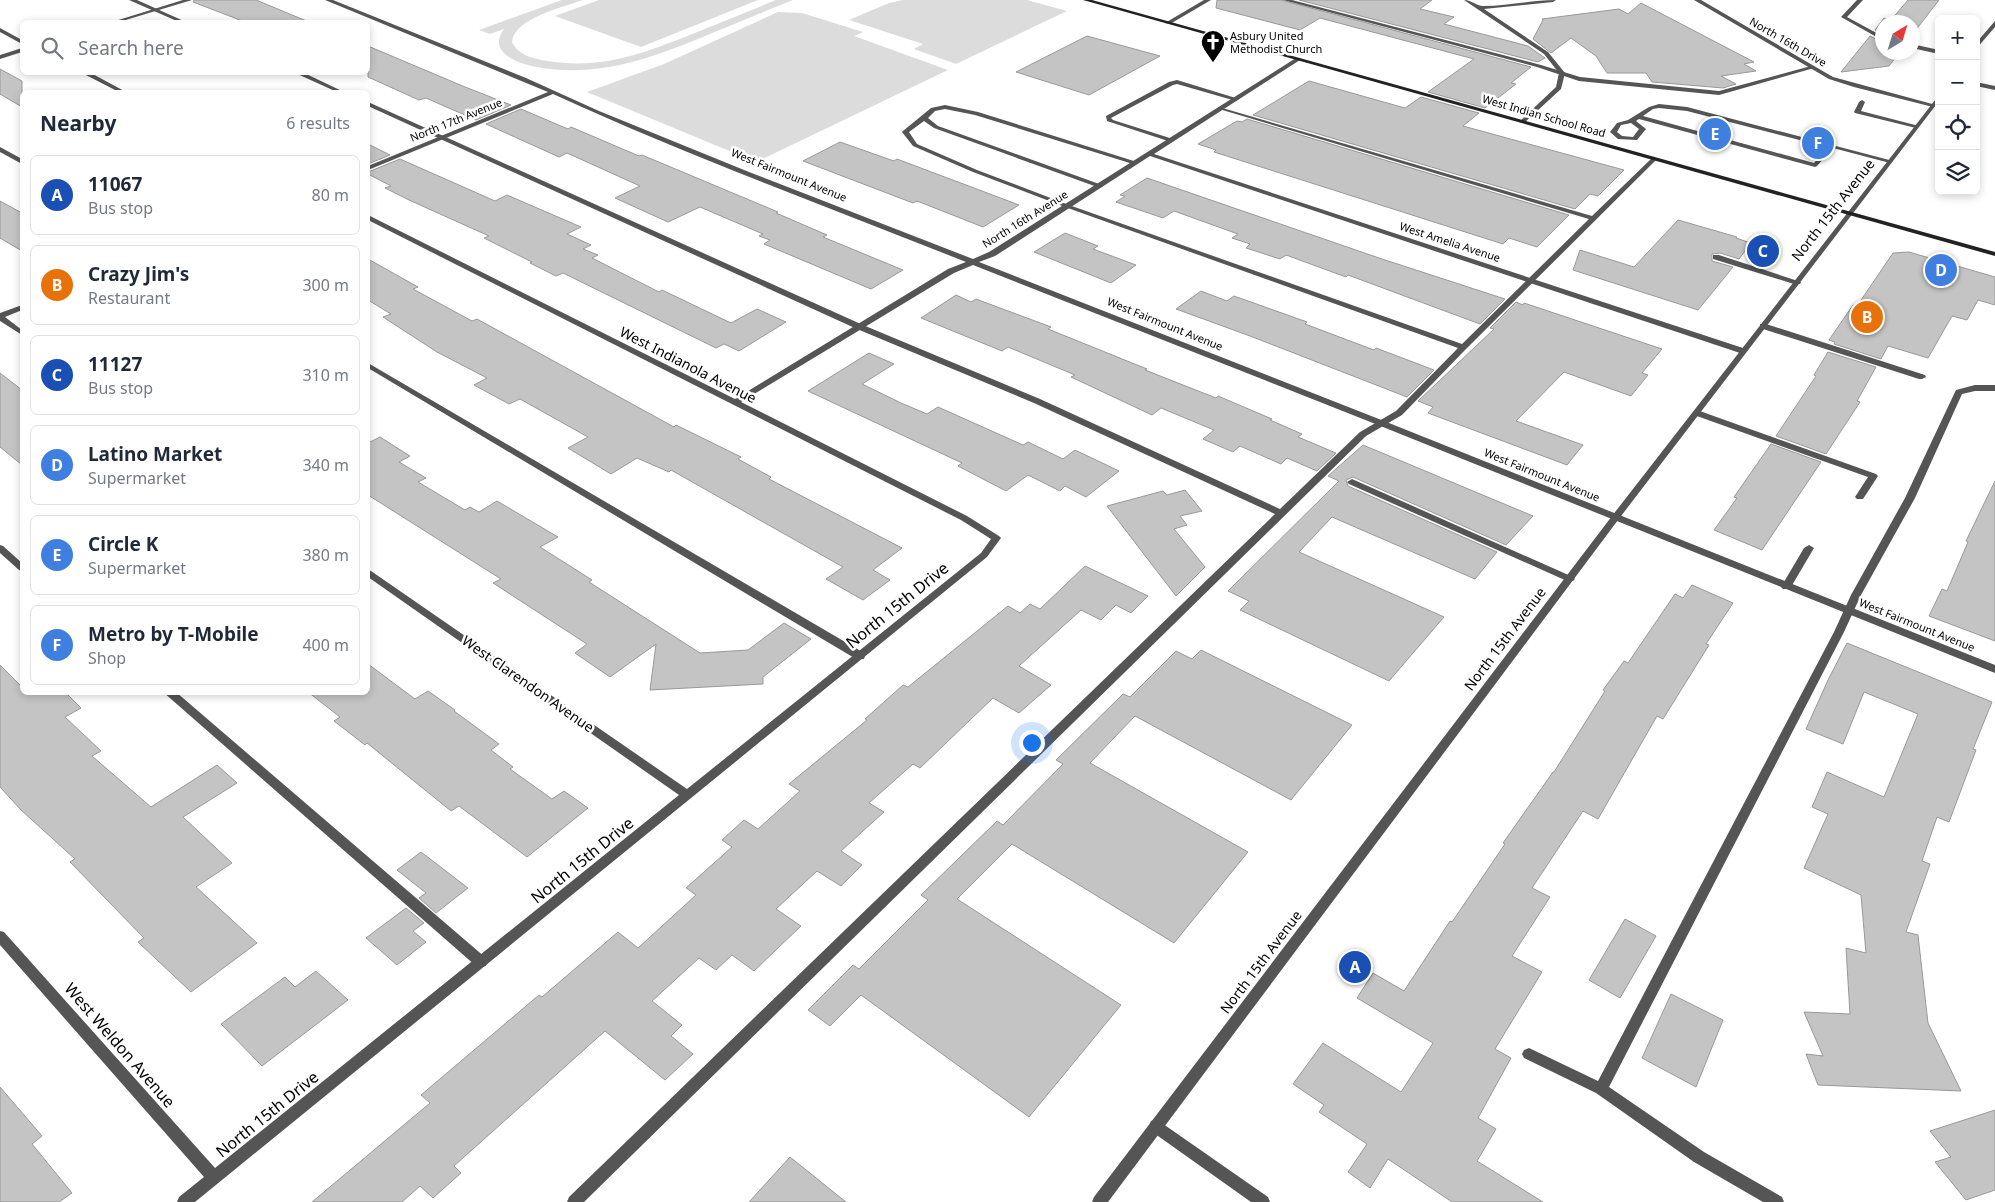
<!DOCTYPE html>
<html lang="en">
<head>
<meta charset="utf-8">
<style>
	body { margin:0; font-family:"Noto Sans",sans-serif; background:#f2f2f3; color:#1f2937 }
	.controls { position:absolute; right:15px; top:15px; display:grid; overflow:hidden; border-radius:8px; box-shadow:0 2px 8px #0003 }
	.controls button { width:45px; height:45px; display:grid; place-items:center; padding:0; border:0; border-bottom:1px solid #e0e1e3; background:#fff; color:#1f2937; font:25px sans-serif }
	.compass { position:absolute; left:1875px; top:15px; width:45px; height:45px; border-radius:50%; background:#fff; box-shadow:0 2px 8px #0003; rotate:38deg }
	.you { position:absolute; left:1031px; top:742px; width:18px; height:18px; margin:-12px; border:4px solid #fff; border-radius:50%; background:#1a73e8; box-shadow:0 0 0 8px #1a73e833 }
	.badge { display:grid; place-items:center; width:32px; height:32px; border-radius:50%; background:#ea580c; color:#fff; font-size:16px; font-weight:700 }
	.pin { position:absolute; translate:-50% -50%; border:2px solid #fff; box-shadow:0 1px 5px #0006 }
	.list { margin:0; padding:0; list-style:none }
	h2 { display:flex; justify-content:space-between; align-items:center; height:65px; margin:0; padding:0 20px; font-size:21px }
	h2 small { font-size:16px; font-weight:400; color:#747a83 }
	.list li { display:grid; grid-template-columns:32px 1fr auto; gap:15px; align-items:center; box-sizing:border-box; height:80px; margin:0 10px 10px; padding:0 10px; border:1px solid #e0e1e3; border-radius:8px }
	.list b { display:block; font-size:19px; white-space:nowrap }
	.list p { margin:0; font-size:16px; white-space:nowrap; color:#747a83 }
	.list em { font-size:16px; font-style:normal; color:#747a83 }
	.icon { flex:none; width:28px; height:28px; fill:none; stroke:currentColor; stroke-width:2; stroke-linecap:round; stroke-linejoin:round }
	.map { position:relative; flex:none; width:1995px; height:1202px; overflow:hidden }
	.search { position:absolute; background:#fff; box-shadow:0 2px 8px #0003; left:20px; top:20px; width:350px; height:55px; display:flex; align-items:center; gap:12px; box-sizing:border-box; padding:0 18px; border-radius:8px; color:#747a83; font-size:19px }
	.panel { position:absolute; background:#fff; box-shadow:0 2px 8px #0003; left:20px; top:90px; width:350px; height:605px; border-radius:8px }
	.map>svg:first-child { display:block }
</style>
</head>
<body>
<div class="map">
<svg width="1995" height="1202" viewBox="0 0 1995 1202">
	<rect width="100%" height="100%" fill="#fff"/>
	<path fill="#dcdcdc" d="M562,0H583C564,7 514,18 512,42C518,55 534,59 547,61C602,70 645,53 695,33C722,22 749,11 776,0H793C763,12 734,24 705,36C654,57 606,75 550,69C536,67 521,65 509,57C497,49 496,40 504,29L490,34L479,30Z
		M599,0H758L641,47L555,16Z
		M903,0H1027L1067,11L956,64L914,49L923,44L849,20L889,3Z
		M778,12L802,13L863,32L854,36L948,70L756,162L587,92L664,64Z"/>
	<path fill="#c4c4c4" stroke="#999" d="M194,0H256L309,22H245L193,2Z
		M1217,0H1281L1531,67L1511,83L1516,84L1485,108L1428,92L1474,59L1320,18L1300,30L1216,8Z
		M1299,0H1432L1420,9L1454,17L1444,24L1528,46L1545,58L1538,62Z
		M1908,0H1939L1912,35V22H1882V34L1875,30L1884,18L1891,20Z
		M1641,3L1754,62L1744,64L1756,71L1721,76L1736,84L1723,88L1652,82L1646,73H1607L1596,56L1571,38L1551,53L1533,39L1543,20L1542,19L1619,9L1628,14Z
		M1087,36L1160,56L1089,95L1016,72Z
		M1870,36L1882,42V52H1900L1889,66L1841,72Z
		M368,46L465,87L511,105L476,120L426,98L419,100L368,77Z
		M0,69L22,81V107L0,94Z
		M1309,81L1405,108L1421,97L1479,113L1463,126L1624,170L1598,196L1590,194L1575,209L1253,115Z
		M521,109L568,129L571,127L639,156L642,155L778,212L776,213L827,235L823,237L903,270L871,289L764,244L770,240L759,236L763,234L700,207L668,222L615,198L640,186L567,153L559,157L486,124Z
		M1247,119L1569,215L1537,247L1509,238L1503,244L1214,152L1216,150L1198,144L1237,121L1242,122Z
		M840,142L894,161L897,159L1019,205L983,227L917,201L913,203L803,161Z
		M368,144L390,155L368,164Z
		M400,159L495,201L507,195L581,227L567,234L591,245L583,249L598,255L592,258L659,292L662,290L731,323L757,309L786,322L739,351L724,344L716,348L563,273L556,276L530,263L532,262L484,238L489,236L409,200L385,188L391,186L368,174V172Z
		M1147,178L1379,258L1505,299L1480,324L1348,275L1346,277L1286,255L1280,259L1246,248L1250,244L1232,238L1238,234L1174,211L1163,218L1116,202L1125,196L1120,195Z
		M0,201L22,213V251L0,238Z
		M1678,220L1737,237L1736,238L1751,243L1739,259L1720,253L1712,254V261L1733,267L1698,310L1573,270L1580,250L1634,267Z
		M1065,233L1098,246L1093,249L1136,265L1111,283L1034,252Z
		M1909,252L1995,277V305L1978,300L1967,320L1952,316L1928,358L1888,346L1881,359L1834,344L1835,342L1829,340L1853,305L1857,306L1893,253Z
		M368,259L418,287L413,289L472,321L477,319L674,427L676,425L741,457L738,459L771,477L769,479L902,548L873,570L890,580L863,600L826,579L843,567L671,470L669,472L637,458L611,474L568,448L588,437L520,399L509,404L474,385L487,378L437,352L383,317L391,314L368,300Z
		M1201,291L1227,301L1234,296L1307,322L1305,324L1374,350L1376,348L1434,370L1407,397L1250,336L1176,309Z
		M956,295L971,302L976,299L1051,327L1048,329L1147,369L1145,370L1216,398L1218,396L1272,419L1270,420L1302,434L1298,437L1336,453L1317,471L1287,458L1281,464L1240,446L1233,452L1203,439L1214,430L1161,408L1152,415L1071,377L1075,375L1008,347L1002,351L921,318Z
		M1516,302L1523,305L1524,303L1662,349L1642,373L1648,375L1631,396L1564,372L1516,421L1583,445L1567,465L1428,413L1433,407L1418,401L1494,329L1490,328Z
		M1828,352L1876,367L1857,401L1860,402L1826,454L1776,436L1816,376L1814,375Z
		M869,353L894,364L862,384L901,403L927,414L938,407L1023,445L1028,442L1063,459L1075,450L1119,471L1086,497L1065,486L1060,491L1028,475L1006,491L958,466L962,463L808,391Z
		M0,373L22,390V465L0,447Z
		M380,437L410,456L399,462L426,478L418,482L465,510L470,507L479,512L497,501L558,537L540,547L592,580L589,582L700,653L748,650L784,623L811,639L763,677V684L650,690L656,644L610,677L575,653L587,644L493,583L501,579L368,495V443Z
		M1771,444L1821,462L1762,550L1714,530L1737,498L1734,497Z
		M1363,445L1533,516L1506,545L1353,477L1346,480L1348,486L1497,552L1475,579L1332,517L1299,552L1444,617L1389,681L1240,610L1249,601L1228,591L1339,481L1328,476Z
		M1995,481V641L1929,616L1942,589L1947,591L1968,542L1966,541Z
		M1185,490L1202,511L1180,516L1187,525L1174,529L1205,567L1176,596L1107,506L1163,491L1167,495Z
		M1085,566L1148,596L1131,613L1116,605L1101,620L1081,610L1019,666L1051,685L1019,713L993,698L920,768L913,764L869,803L884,812L841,851L862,865L841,886L817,871L776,909L801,926L754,971L732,955L716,970L699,958L652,1001L682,1025L671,1036L693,1054L665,1080L605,1031L454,1166L461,1173L433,1198L420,1186L402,1202H312L430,1103L421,1095L539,995L542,997L618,932L638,948L696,895L686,888L732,847L722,840L744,820L758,829L800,791L789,784L867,720L865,719L903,685L908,687L1008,606L1020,613L1030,604L1040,609Z
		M1692,585L1733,603L1706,644L1709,645L1663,719L1657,716L1598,819L1583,811L1532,888L1550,897L1512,956L1542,972L1495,1049L1511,1058L1478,1118L1496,1129L1477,1161L1543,1202H1452L1388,1159L1370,1188L1348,1172L1367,1144L1319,1112L1324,1105L1293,1084L1323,1043L1401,1092L1433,1043L1357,998L1373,973L1404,991L1450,921L1452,922L1505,844L1503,843L1553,772H1554L1605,691L1603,690L1624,661L1628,663L1675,594L1683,598Z
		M1847,643L1992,702L1973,749L1976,750L1949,822L1937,817L1922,861L1930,864L1906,932L1918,935L1928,1023L1961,1091L1818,1085L1806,1054L1823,1056L1804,1012L1850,1014L1846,948L1866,953L1861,895L1804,868L1828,814L1812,807L1827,772L1884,797L1918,714L1864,692L1843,744L1806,729L1828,680Z
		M1201,650L1352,725L1291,800L1135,716L1090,763L1248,852L1174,943L1012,844L957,899L1121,1005L1029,1117L861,995L830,1026L808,1010L853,965L859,969L928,900L921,895L997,821L1003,825L1063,764L1056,760L1123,694L1130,697L1176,651L1192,659Z
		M368,664L415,699L428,691L455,710L454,711L499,744L491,750L513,767L510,769L552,799L564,791L588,808L527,857L459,806L451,811L367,743L365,745L334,721L340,717L308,692H368Z
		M0,665L22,687V692H65L81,708L65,717L101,751L92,756L151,807L217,765L237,783L183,817L232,863L196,887L257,943L191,992L138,942L144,938L70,862L75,859L21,810L0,787Z
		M421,852L468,888L436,913L419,898L426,893L397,870Z
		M406,908L424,923L413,931L426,942L397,965L366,938Z
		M1625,919L1656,936L1620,998L1589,980Z
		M316,971L348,1000L262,1066L221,1024L285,977L295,987Z
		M1671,994L1723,1020L1696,1087L1642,1058Z
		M0,1087L42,1136L32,1144L72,1193L59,1202H0Z
		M1995,1110V1190L1966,1200L1935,1162L1951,1157L1930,1131Z
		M790,1157L846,1202H749Z"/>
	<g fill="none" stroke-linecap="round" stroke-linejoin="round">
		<path fill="#555" fill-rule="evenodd" d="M129,0H137L186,22H179Z
			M1204,0H1211L1170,24L1165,23Z
			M1283,0H1292L1541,65L1580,77L1719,91L1811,66L1814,68L1719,95L1579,81L1537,67Z
			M1857,0H1863L1847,17L1882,36V40L1841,17Z
			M1912,44L1939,50V54L1912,48Z
			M293,72H302L344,92H337Z
			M1177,80L1239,99L1236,101L1177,84L1173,85L1111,118L1113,120L1173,139L1174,140L1171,142L1107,121L1106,116L1169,82Z
			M1976,82L1995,86V90L1976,86Z
			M1862,100L1865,102L1861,111L1919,126L1916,128L1855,113L1854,112L1859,102Z
			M368,102L863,325L1040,399L1280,509L1360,432L1396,411L1458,348L1065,207L973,172L913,146L902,132L903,131L931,108L945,105L978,112L1137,162V164H1133L975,115L945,109L935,111L928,118L938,126L1102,185L1103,186L1100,188L934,128L924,121L909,132L917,144L977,170L1069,205L1462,344L1589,219L1219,109V107L1592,216L1652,158L1657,159L1466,349L1402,415L1366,436L584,1202H567L569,1197L1275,514L1034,403L857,329L368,106Z
			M1659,104L1687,107L1893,161L1890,163L1833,148L1817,166L1815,167L1639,119L1636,121L1646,129L1637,140L1618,139L1610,132L1617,123L1628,120L1649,107ZM1659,108L1687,111L1827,147L1814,163L1643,116L1653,109ZM1631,123L1639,129L1633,137L1622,136L1617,132L1621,125Z
			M0,147L22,159V164L0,152Z
			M1713,255H1719L1801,282L1800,284H1794L1713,259Z
			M1760,324H1766L1925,375L1926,377L1922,379H1919L1760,328Z
			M368,363L864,653L865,656L864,659H856L368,368Z
			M1975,385H1995V391H1975L1962,394L1915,498L1861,595L1844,632L1609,1087L1704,1152L1782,1197L1784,1202H1763L1694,1162L1596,1093L1524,1058L1522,1054L1524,1050L1529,1048L1598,1081L1834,632L1851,595L1905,498L1955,392L1956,390Z
			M1697,410L1876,474L1878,476L1863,499H1857L1855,497L1868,477L1694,415L1693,413L1694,411Z
			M1352,479L1573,577L1575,579L1573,581H1567L1349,484L1347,482Z
			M0,545L3,546L22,563V571L19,570L0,553Z
			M1809,545L1814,548L1791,587L1789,589H1783L1781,587L1804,548Z
			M163,692H176L486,958L487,962L486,966L481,967L476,966Z"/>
		<path fill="#555" fill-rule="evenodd" d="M183,0H192L119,22H112Z
			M325,0H333L526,78L599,111L749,172L973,259L989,252L1296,58H1300V60L1154,154L1746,349L1747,351L1743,353H1740L1150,156L995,256L979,262L1384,421L1995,665V673L1378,425L973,265L954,273L741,402L967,516L999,536L1001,538L987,557L195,1202H177L179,1197L204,1177L0,945V931L4,932L215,1168L679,795L368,577V570L371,571L687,789L981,553L991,539L961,520L368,220V215L735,399L948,269L966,262C828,207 688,156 553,94L368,170V166L548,92Z
			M1464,0C1472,0 1476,6 1483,6C1507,6 1531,0 1556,0L1553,2L1484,9L1548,52L1565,73L1561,89L1524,123L1519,122L1556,87L1559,73L1544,54Z
			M1694,0H1701L1833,77L1936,105L1933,107L1854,87L1829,79Z
			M0,28L22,40V44L0,32Z
			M22,48V52L0,59V55Z
			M80,72H89L126,92H119Z
			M22,305V310L5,317L22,330V335L0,321V313Z
			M1156,1119L1268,1197L1270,1202H1251L1151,1131L1149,1126L1151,1121Z"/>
		<path fill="#555" fill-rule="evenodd" d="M1995,21V27L1976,49V43Z
			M1939,95V101L1618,520L1108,1202H1092L1094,1197L1612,516Z"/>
		<path fill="#222" fill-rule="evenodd" d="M1083,0H1092L1995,252V256Z"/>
	</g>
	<defs>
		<g id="church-pin" transform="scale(1.25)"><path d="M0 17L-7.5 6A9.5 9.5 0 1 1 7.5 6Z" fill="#000" stroke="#fff"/><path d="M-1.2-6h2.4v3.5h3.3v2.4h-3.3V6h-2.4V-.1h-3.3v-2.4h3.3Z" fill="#fff"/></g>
	</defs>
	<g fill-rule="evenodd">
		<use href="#church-pin" x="1213" y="42"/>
	</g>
	<g text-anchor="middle" stroke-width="5" stroke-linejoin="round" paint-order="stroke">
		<g font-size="11" fill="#000" stroke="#fff" text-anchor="start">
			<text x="1230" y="40">Asbury United<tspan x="1230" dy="13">Methodist Church</tspan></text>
		</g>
		<g font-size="11" fill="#000" stroke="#fff">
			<text transform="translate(1788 42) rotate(30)" y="4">North 16th Drive</text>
			<text transform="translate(1544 116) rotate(16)" y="4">West Indian School Road</text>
			<text transform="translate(456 120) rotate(-22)" y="4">North 17th Avenue</text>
			<text transform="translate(789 175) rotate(22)" y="4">West Fairmount Avenue</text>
			<text transform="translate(1025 219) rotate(-32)" y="4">North 16th Avenue</text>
			<text transform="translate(1450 242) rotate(18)" y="4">West Amelia Avenue</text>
			<text transform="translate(1165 324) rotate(22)" y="4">West Fairmount Avenue</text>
			<text transform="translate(1542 475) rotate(22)" y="4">West Fairmount Avenue</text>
			<text transform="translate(1917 625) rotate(22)" y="4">West Fairmount Avenue</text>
		</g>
		<g font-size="14" fill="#000" stroke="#fff">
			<text transform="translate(1833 210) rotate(-52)" y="5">North 15th Avenue</text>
			<text transform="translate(688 365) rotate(27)" y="5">West Indianola Avenue</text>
			<text transform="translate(1505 639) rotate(-53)" y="5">North 15th Avenue</text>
			<text transform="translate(528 684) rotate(35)" y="5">West Clarendon Avenue</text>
			<text transform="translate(1261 962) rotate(-53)" y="5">North 15th Avenue</text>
		</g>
		<g font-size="16" fill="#000" stroke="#fff">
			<text transform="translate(897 605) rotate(-39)" y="6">North 15th Drive</text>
			<text transform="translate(582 860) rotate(-39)" y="6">North 15th Drive</text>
			<text transform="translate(120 1045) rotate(49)" y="6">West Weldon Avenue</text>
			<text transform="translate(267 1114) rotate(-39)" y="6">North 15th Drive</text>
		</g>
	</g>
</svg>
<div class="controls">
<button>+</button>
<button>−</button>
<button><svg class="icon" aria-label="locate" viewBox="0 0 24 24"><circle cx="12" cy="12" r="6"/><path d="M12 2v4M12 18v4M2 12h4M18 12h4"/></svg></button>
<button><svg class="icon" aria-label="layers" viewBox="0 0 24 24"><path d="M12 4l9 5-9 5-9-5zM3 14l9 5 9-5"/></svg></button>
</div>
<svg class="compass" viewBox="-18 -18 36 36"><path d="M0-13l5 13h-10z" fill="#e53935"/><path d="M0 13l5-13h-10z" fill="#747a83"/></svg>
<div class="you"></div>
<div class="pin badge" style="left:1355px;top:967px;background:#1a4fb4">A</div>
<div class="pin badge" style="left:1867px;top:317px;background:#e8710a">B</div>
<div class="pin badge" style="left:1763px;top:251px;background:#1a4fb4">C</div>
<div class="pin badge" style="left:1941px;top:270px;background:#3f7fe0">D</div>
<div class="pin badge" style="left:1715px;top:134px;background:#3f7fe0">E</div>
<div class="pin badge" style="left:1818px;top:143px;background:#3f7fe0">F</div>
<div class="search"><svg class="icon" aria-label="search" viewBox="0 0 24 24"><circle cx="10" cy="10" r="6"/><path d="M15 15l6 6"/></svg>Search here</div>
<section class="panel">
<h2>Nearby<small>6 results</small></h2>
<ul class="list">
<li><span class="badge" style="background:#1a4fb4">A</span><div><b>11067</b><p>Bus stop</p></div><em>80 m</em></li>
<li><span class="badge" style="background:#e8710a">B</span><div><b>Crazy Jim's</b><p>Restaurant</p></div><em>300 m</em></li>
<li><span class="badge" style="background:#1a4fb4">C</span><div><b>11127</b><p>Bus stop</p></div><em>310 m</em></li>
<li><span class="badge" style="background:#3f7fe0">D</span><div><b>Latino Market</b><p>Supermarket</p></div><em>340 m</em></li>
<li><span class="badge" style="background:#3f7fe0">E</span><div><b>Circle K</b><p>Supermarket</p></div><em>380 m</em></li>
<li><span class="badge" style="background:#3f7fe0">F</span><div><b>Metro by T-Mobile</b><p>Shop</p></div><em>400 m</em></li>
</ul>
</section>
</div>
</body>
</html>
